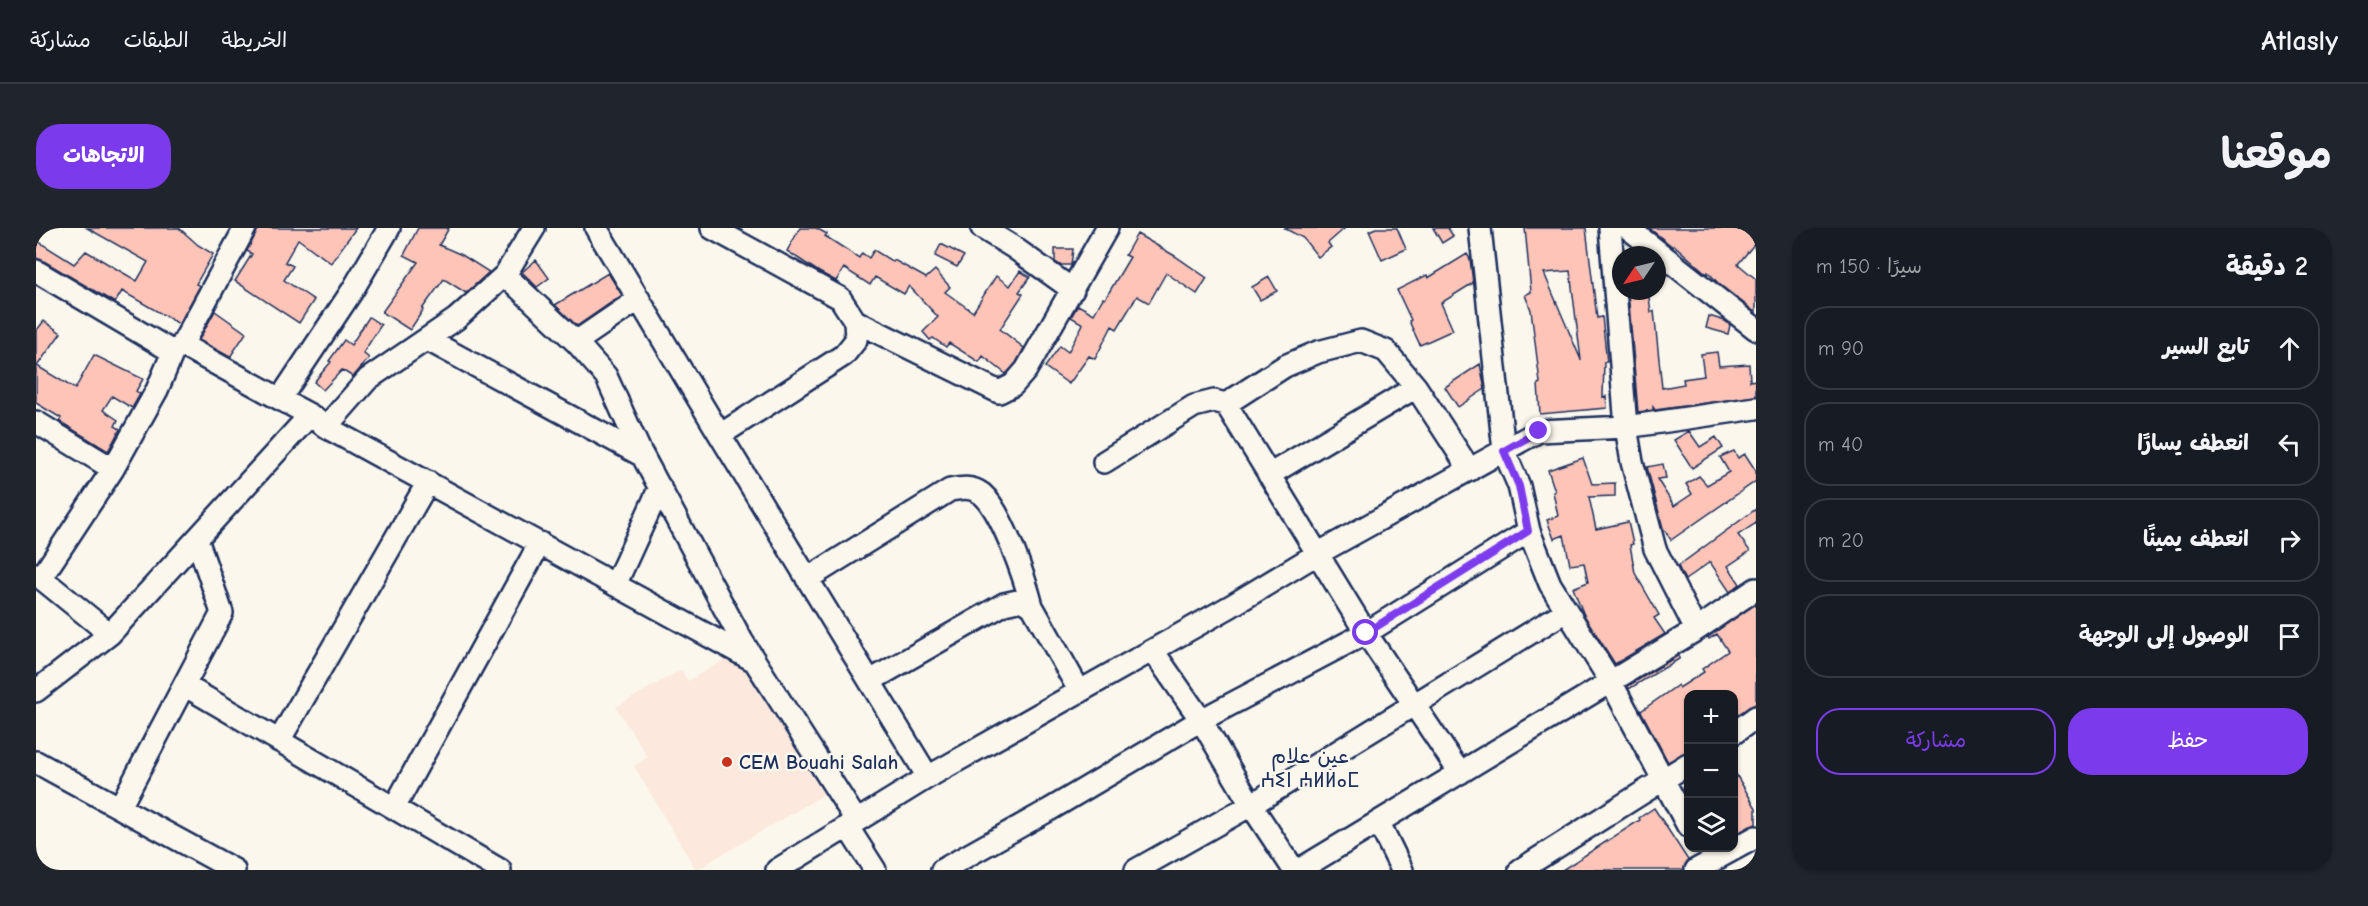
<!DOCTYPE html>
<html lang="ar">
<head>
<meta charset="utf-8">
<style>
	body { margin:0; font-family:"Comic Neue","Playpen Sans Arabic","Noto Sans Tifinagh",sans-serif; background:#20242c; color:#f1f3f6; direction:rtl }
	.controls { position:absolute; right:18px; bottom:18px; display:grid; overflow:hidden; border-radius:12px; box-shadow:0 2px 4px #0004 }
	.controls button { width:54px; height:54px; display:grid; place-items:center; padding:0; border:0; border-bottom:2px solid #363941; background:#171b24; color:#f1f3f6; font:30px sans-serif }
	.compass { position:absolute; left:1576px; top:18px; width:54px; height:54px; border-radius:50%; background:#171b24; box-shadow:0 2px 4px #0004; rotate:235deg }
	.stop { position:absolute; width:18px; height:18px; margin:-14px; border:4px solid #7c3aed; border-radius:50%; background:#fff }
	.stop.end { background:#7c3aed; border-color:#fff; box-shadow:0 2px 6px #0008 }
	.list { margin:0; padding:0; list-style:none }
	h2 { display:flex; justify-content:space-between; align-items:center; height:78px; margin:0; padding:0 24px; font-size:26px }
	h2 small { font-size:20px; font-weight:400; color:#9ea1a6 }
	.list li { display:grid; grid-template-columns:39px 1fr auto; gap:18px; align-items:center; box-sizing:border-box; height:84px; margin:0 12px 12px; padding:0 12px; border:2px solid #363941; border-radius:24px }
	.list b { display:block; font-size:22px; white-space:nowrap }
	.list em { font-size:20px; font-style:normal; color:#9ea1a6 }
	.actions { display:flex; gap:12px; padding:18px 24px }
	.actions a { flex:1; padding:14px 0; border:2px solid #7c3aed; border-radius:24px; text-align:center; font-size:21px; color:#7c3aed }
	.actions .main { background:#7c3aed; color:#fff }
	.icon { flex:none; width:33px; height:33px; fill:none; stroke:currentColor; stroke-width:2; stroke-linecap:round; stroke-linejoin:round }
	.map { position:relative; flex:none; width:1720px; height:642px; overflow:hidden; direction:ltr; border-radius:24px }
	header { display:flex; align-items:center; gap:36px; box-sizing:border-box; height:84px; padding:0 30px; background:#171b24; border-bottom:2px solid #363941 }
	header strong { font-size:28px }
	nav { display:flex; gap:33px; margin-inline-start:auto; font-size:21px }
	.intro { display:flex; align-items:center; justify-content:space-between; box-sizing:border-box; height:144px; padding:0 36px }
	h1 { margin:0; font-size:42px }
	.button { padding:15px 27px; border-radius:24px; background:#7c3aed; color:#fff; font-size:21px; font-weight:700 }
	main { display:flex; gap:36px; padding:0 36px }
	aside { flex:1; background:#171b24; border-radius:24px; box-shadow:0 2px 4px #0004 }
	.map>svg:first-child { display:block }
</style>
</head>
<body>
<header>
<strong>Atlasly</strong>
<nav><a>الخريطة</a><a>الطبقات</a><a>مشاركة</a></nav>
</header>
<div class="intro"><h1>موقعنا</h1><a class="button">الاتجاهات</a></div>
<main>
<aside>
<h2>2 دقيقة<small>سيرًا · 150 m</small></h2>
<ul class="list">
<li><svg class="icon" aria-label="ahead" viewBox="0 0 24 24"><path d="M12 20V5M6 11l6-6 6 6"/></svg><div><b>تابع السير</b></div><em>90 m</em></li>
<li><svg class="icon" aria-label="left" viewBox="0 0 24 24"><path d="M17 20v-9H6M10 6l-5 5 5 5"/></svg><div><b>انعطف يسارًا</b></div><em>40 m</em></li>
<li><svg class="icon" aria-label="right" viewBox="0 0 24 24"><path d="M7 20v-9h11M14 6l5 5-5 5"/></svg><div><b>انعطف يمينًا</b></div><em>20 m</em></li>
<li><svg class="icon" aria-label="arrive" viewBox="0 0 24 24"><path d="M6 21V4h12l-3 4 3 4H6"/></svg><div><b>الوصول إلى الوجهة</b></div></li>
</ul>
<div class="actions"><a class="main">حفظ</a><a>مشاركة</a></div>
</aside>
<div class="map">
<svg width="1720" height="642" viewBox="0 0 1720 642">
	<rect width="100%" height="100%" fill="#fbf7ec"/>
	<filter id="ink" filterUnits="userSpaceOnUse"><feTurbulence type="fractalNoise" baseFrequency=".0167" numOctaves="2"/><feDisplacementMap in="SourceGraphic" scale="12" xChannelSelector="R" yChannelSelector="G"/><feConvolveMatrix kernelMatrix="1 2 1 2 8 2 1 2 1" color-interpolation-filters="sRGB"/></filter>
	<g filter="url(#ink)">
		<path fill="#fce8dc" d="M707,421L794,563L660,642L598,538L612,529L580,479L645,442L652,453Z"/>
		<path fill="#fec4b7" stroke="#1b2f5e" stroke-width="1.5" fill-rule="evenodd" d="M51,0H143L162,17L177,26L160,56L164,58L143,96L86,63L79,75L6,32L0,30V12L38,36L50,23L101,53L112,34Z
			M223,0H320L295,35L262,11L249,34L257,38L248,52L278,72L263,95L199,53L216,26L211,23Z
			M382,0H413L403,17L426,27L453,44L430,65L408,51L386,81L387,82L374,102L346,84L382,34L368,27Z
			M764,0H780L791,6L789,8L823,30L826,25L833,30L838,22L857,34L858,32L890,50L899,42L914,59L909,64L937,84L960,48L974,58L984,43L994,49L983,64L987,66L964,101L988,120L980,135L970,146L947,128L943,134L913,115L910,119L897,110L894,112L887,104L902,89L873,58L868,66L839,49L834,57L808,40L800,53L783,44L751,23Z
			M1248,0H1309L1292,15L1295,19L1282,29L1267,10Z
			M1340,0H1361L1370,21L1346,32L1333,3Z
			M1397,0H1412L1417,8L1406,15Z
			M1489,0H1550L1561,90L1566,89L1571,134H1568L1567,169L1570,168L1571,180L1504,186L1502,156L1504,155L1499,114L1495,82L1489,67L1495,64ZM1534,43L1545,132L1508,45Z
			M1613,0H1720V14L1702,36L1720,51V85L1683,56L1672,44L1671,46L1638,17L1637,19Z
			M1101,6L1139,28L1171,50L1161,66L1130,45L1113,75L1101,68L1081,101L1076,98L1059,131L1053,128L1033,156L1009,139L1024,118L1032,124L1047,96L1035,89L1042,77L1058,86L1067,70L1069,71L1094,29L1089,27Z
			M905,16L928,28L921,39L899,28Z
			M1019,21H1037L1035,37H1024L1019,34Z
			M1431,26L1434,31L1437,55L1405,75L1417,102L1384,117L1373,93L1375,92L1361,62L1391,47L1392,50Z
			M500,32L513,50L501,59L486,44Z
			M572,45L586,67L541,98L519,77Z
			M1233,49L1241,63L1224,72L1216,59Z
			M1592,63H1612L1615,84L1618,83L1626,160L1648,156L1647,151L1668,148L1665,126L1681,124L1683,138L1713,136L1714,153L1720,152V168L1619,182L1617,179V182L1602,184Z
			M179,83L210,105L194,129L163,112Z
			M1673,88L1689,93L1694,97L1692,106L1670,100Z
			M333,89L345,97L327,125L333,130L317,149L306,142L287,162L278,154L295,134L293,133L308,112L315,117Z
			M8,93L25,105L1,138L39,161L58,127L107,151L100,163L104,166L96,180L76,168L67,182L82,192L79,198L84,201L72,223L23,193L25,190L0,175V103Z
			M1444,136L1449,161L1422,179L1409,159Z
			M1653,203L1664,219L1680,209L1687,220L1656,240L1638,212Z
			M1698,223L1702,230L1709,226L1720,243V253L1635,312L1627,300L1611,239L1627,236L1630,250L1621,251L1638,278L1656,266L1650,256L1663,248L1671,257L1693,244L1684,229Z
			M1547,230L1556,256L1579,255V268L1553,269L1560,301L1592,294L1597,316L1594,317L1599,345L1623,387L1618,390L1629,406L1579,436L1548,387L1537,360L1552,354L1548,335L1534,337L1528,307L1518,311L1511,292L1522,288L1517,264L1519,263L1512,242Z
			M1720,281V295L1702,307L1714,323L1692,338L1704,356L1694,364L1674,334L1649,352L1642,338Z
			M1720,376V476L1713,479L1698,490V466H1653V523L1632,534L1605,483L1642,457L1643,460L1668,444L1666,441L1692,423L1681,406L1673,411L1672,409Z
			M1643,427V431L1593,461L1592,458Z
			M1698,543L1720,580V596L1698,607Z
			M1618,580L1652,632L1647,642H1526L1604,592L1603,590Z"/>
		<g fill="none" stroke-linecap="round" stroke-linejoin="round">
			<g stroke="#1b2f5e" stroke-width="26">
				<path id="minor" d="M353,0L316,63L244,171L274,187L290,199L332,151L420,91L469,47L498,0
					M560,0L684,207L892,549
					M676,0L804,70L819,93L820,112L808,127L684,207
					M946,0L977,19L1037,62
					M1444,0L1468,223L1483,258L1493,303L1514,356L1575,454L1652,598
					M1574,0L1590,199L1596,234L1619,321L1660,402
					M1592,0L1720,101
					M0,43L137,124
					M469,47L540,114L570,148L604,223L706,413L820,592
					M819,93L963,164L977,157L990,142L1071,0
					M392,112L607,228
					M540,114L603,71
					M146,117L244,171
					M1190,176L1249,138L1282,124L1325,113L1350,123L1380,159L1434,242
					M0,194L77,241
					M290,199L715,431
					M1068,234L1158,178L1178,173L1190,176L1330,405L1424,545
					M1233,247L1380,159
					M0,346L74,406
					M5,350L77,241L121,162L137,124L146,117L209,0
					M771,351L914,262C925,260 936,258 946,266C966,283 989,351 996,378
					M579,357L624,259
					M1117,423L1165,492L1215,577L1258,642
					M834,453L968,376L986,372L996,378L1044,464
					M148,457L464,642
					M0,463L74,406L274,187
					M1698,505L1720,489
					M243,513L392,254
					M0,534L198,642
					M84,579L186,385L161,311
					M358,580L504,315
					M1343,595L1366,642
					M811,598L839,642
					M741,642L892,549L1195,378L1281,326L1503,203L1590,199L1720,180
					M906,642L1013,582L1165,492L1330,405L1493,303
					M1100,642L1215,577L1530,383
					M1263,642L1660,402L1720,361
					M1484,642L1652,536
					M1660,642L1720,609"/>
			</g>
			<use href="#minor" stroke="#fbf7ec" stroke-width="21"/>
		</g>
	</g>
	<g fill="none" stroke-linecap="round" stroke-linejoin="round" filter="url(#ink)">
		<path stroke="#7c3aed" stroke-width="8" d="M1330,405L1492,303L1483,258L1468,223L1503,203"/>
	</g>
	<circle fill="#c8321e" stroke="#fbf7ec" stroke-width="2" cx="691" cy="534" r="6"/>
	<g text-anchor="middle" stroke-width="5" stroke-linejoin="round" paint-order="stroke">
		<g font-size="20" font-weight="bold" fill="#1b2f5e" stroke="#fbf7ec" text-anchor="start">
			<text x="703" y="541">CEM Bouahi Salah</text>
		</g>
		<g font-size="21" fill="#1b2f5e" stroke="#fbf7ec">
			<text x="1274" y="535">عين علام<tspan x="1274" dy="24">ⵄⵉⵏ ⵄⵍⵍⴰⵎ</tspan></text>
		</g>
	</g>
</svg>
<div class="controls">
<button>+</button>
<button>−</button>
<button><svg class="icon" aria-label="layers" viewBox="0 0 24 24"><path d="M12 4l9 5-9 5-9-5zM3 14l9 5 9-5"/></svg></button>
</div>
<svg class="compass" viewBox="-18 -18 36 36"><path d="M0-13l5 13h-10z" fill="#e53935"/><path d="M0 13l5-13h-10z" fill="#9ea1a6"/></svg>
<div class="stop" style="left:1330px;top:405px"></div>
<div class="stop end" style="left:1503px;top:203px"></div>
</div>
</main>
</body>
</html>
